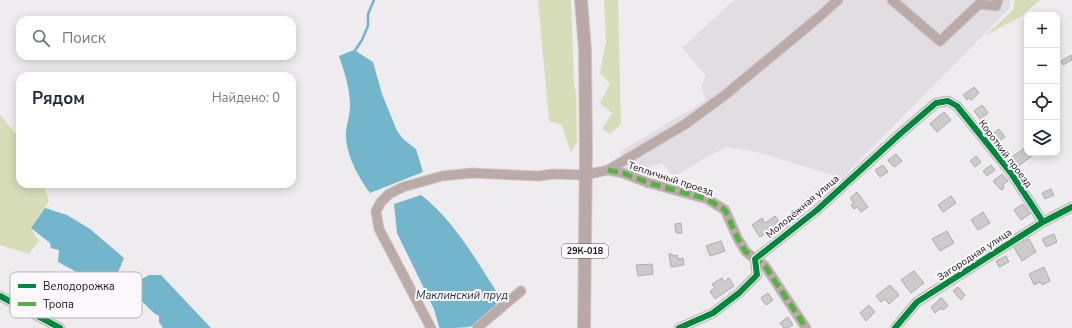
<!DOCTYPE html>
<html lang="ru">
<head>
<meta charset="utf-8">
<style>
	body { margin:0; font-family:"Nunito Sans",sans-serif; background:#f2f2f3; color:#1f2937 }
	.controls { position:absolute; right:12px; top:12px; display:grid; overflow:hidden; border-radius:8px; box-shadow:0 2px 10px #0003 }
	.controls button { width:36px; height:36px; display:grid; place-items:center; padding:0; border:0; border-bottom:1px solid #e0e1e3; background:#fff; color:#1f2937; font:20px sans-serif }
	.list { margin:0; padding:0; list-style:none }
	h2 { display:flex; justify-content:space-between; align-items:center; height:52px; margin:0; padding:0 16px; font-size:17px }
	h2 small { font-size:13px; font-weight:400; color:#747a83 }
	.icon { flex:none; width:22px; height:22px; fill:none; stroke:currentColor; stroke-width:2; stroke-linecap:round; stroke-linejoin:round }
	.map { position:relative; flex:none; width:1072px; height:328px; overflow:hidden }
	.search { position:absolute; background:#fff; box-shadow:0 2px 10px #0003; left:16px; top:16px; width:280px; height:44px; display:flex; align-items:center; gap:10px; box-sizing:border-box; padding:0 14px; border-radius:12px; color:#747a83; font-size:15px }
	.panel { position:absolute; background:#fff; box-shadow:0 2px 10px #0003; left:16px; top:72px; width:280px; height:116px; border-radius:12px }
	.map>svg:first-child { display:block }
</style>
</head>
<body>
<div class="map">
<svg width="1072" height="328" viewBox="0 0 1072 328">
	<rect width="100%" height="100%" fill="#eeecee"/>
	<path fill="#e2dde2" d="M734,0H1010L1009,9L842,178L757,152L727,147L707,157L674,177L662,163L647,168L625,169L620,152L706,100L701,86L706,76L682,48Z"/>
	<path fill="#d7ddb9" d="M538,0H571L574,84L576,93L577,142L571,153L562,125L549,121Z
		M604,0H618L621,124L610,134L602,129L612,113L600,103L610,84L600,73L606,42Z
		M1015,0H1040L1020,17L985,36L1013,10Z
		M0,115L20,139V184H43L49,201L31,228L39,241L29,254L0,245Z"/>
	<path fill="#73b5ca" d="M354,50L373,62L382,94L397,131L403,139L416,149L423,172L370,193C358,176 345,154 346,132C347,123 350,114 350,105C350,88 344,71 339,56Z
		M421,195C455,221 477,262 500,297C496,307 480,324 469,327C461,328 449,328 440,328L439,327L434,309L397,233L394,204Z
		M45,208L67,215L90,229L124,258C118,271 116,286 99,286L88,276H84L58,262L59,250L51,248L50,243L31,228Z
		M149,275H161L211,328H163L159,322V316L154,313L131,291L135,283Z"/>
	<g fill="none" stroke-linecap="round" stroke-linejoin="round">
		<path stroke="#73b5ca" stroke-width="2.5" d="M354,52L362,40L368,26V14L374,0"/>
	</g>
	<path fill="#cccacb" stroke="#aeacad" d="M1071,55L1072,60L1063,65L1061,61Z
		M974,87L979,93L971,100L969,98L967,100L963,95Z
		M982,105L988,113L980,119L974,111Z
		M944,112L951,120L937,132L930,124L941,114V115Z
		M999,129L1005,137L997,142L991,135Z
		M1026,147L1027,153H1030L1032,156L1016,168L1013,164L1015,162L1012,157Z
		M896,154L902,161L894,167L888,161L889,159Z
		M976,156L981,162L975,167L970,161Z
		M883,165L888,172L880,177L875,170Z
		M991,165L995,170L987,176L983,171Z
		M1002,174L1008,181L1003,185L1004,188L1001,190L993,181Z
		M1051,189L1054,195L1045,199L1042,193Z
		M857,192L868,207L861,212L857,207L854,209L851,205L854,203L850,198Z
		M951,196L956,203L943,212L938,205Z
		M1023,204L1030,214L1021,220L1014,210Z
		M983,212L990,223L978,230L971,220Z
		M775,216L780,223L760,237L752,225L762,218L765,223Z
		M681,223L682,233H676L675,224Z
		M947,231L954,243L940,251L932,239Z
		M1054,234L1057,242L1046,247L1042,239Z
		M1029,239L1036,252L1022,261L1013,246Z
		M721,241L725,251L710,256L706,246Z
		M669,254H672L673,256L677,255L678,259L683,258L684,265L671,267Z
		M1006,256L1009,262L999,267L996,261Z
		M652,264L653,274L638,276L636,265Z
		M1044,267L1050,281L1042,285L1040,282L1034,285L1029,274Z
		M914,271L924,283L911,293L901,280Z
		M722,278L724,282L729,278L734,286L715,299L710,291L715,288L712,284Z
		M890,285L899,295L889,304L885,299L881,302L876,296Z
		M958,287L965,295L961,300L953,291Z
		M768,293L773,300L766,305L761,298Z
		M940,298H942L948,306L943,310L941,308L935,313L931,307L939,300Z
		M869,305L875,312L866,321L860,313Z
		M788,317L793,325L788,328H784L780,323Z"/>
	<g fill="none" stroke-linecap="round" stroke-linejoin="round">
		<g stroke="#cbc9cb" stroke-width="11">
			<path id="minor" d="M892,0L940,41L979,4L996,6L998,0
				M608,170L623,173L649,183L707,199L725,210L738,239L746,252L765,266L806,328
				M0,296L60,328
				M431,328L379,229L376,211L381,202L389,194L403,187L442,176L472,173L538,176L553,174L585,175L608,170L684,125L725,95L819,17L838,0
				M477,328L521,291
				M679,328L713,313L739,293L757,275L755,259L817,210L900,134L936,103L948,101L957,106L1011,173L1043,222
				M895,328L917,302L1043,222L1072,207"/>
		</g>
		<g stroke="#cbc9cb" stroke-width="14">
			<path id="major" d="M581,0L585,50L586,150L584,328"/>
		</g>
		<use href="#minor" stroke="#baaaa8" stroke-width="9"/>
		<use href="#major" stroke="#baa8a8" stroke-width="12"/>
		<path stroke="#55b144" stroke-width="5" stroke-dasharray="10 5" stroke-linecap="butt" d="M608,170L623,173L649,183L707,199L725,210L738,239L746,252L765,266L806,328"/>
		<g stroke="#fdf8fc" stroke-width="8">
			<path id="cycleway" d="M0,296L60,328
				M679,328L713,313L739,293L757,275L755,259L817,210L900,134L936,103L948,101L957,106L1011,173L1043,222
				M895,328L917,302L1043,222L1072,207"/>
		</g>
		<use href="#cycleway" stroke="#00873e" stroke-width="6"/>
	</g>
	<g text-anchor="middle" stroke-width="4" stroke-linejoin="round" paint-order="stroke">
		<rect fill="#fdf8fc" stroke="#5b585a" stroke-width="1" x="562" y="244" width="46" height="14" rx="3"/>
		<g font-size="9" font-weight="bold" fill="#151315">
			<text x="585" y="254">29К-018</text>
		</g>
		<g font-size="10" fill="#151315" stroke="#fdf8fc">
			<text transform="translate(1006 153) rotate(53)" y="4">Короткий проезд</text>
			<text transform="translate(671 178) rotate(18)" y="4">Тепличный проезд</text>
			<text transform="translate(802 206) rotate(-40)" y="4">Молодёжная улица</text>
			<text transform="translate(974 254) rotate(-33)" y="4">Загородная улица</text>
		</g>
		<g font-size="11" font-style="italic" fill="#1a3037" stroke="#fdf8fc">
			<text x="462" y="299">Маклинский пруд</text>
		</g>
	</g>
	<rect x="10" y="272" width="132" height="46" rx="6" fill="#fdf8fc" stroke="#b7b3b7" stroke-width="1"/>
	<rect x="18" y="284" width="18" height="4" fill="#00873e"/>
	<rect x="18" y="302" width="18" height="4" fill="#55b144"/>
	<g font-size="11" fill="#151315">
		<text x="43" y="290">Велодорожка</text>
		<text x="43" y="308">Тропа</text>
	</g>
</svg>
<div class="controls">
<button>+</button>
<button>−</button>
<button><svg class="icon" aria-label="locate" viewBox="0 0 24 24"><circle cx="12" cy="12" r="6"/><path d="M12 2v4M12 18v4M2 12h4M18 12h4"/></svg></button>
<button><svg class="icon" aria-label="layers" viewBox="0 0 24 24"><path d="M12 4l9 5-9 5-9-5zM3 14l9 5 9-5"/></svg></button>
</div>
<div class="search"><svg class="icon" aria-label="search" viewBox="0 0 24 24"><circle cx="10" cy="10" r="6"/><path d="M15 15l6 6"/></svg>Поиск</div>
<section class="panel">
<h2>Рядом<small>Найдено: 0</small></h2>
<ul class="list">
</ul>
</section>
</div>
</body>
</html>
